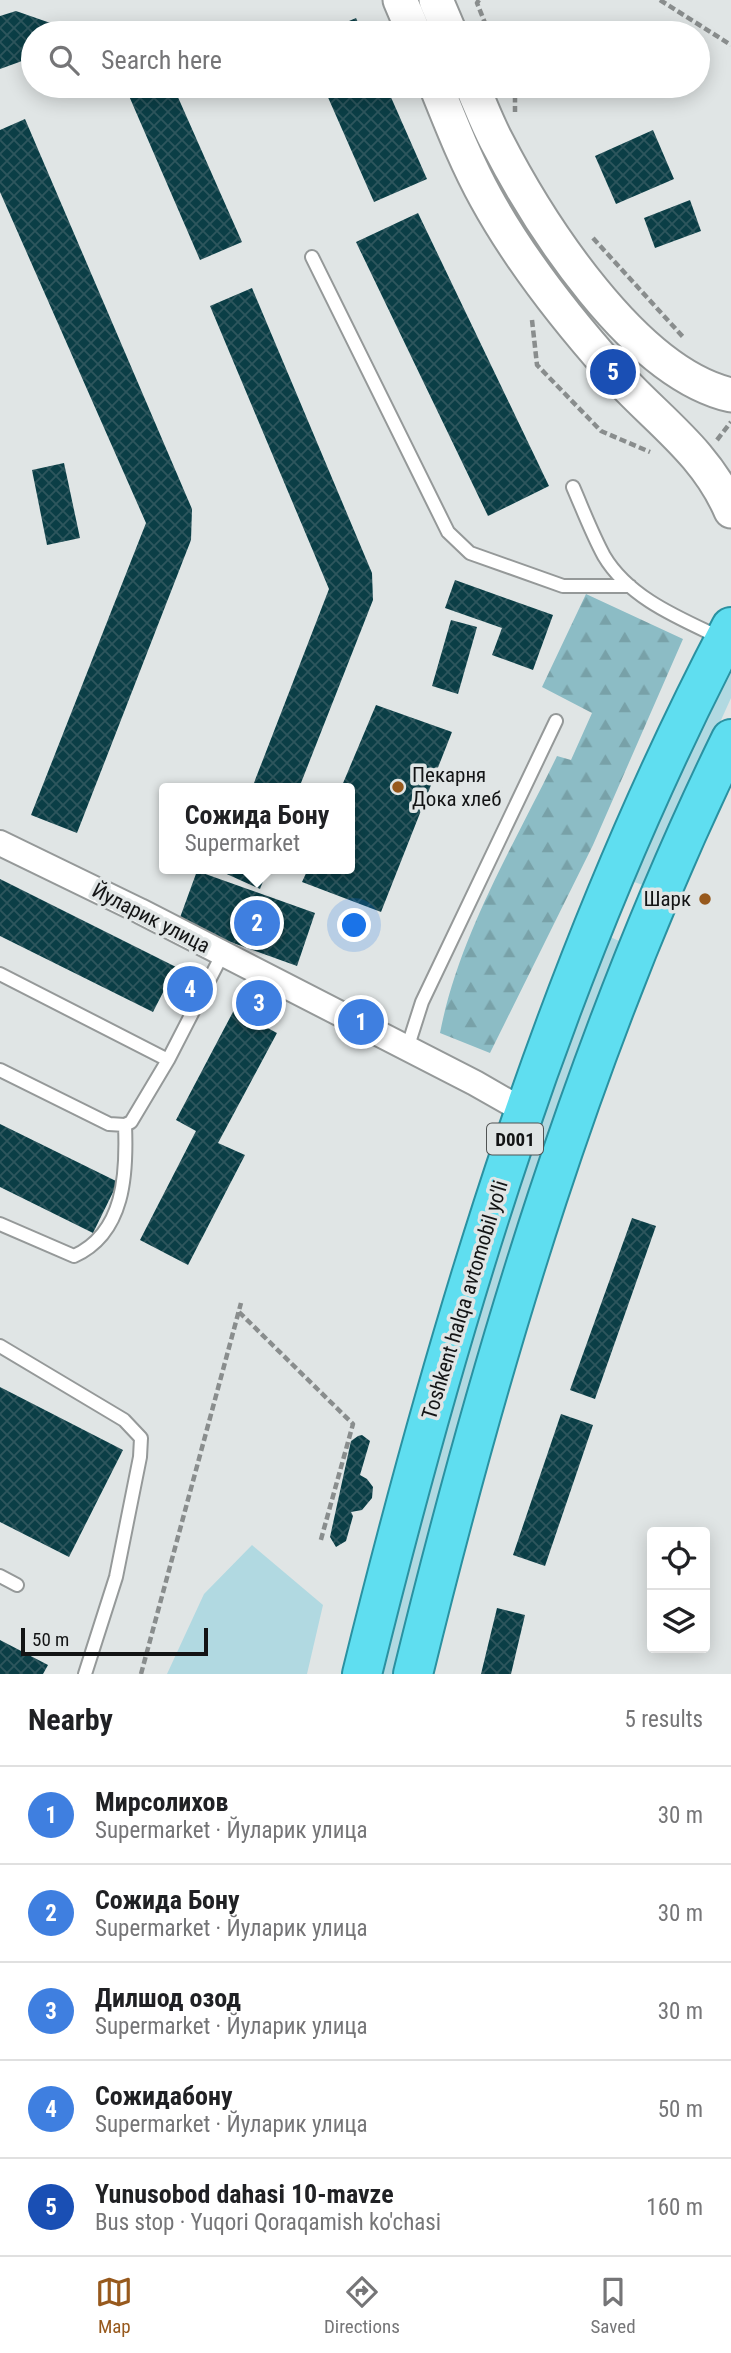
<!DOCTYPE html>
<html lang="en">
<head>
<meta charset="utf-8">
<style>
	body { margin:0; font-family:"Roboto Condensed",sans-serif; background:#f2f2f2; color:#202124 }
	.controls { position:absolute; right:21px; bottom:21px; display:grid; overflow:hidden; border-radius:7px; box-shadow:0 4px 18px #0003 }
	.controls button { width:63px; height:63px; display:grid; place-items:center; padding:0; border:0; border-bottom:2px solid #e0e0e0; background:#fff; color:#202124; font:35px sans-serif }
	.scale { position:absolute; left:21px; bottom:18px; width:187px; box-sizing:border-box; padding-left:7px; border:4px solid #131415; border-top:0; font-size:19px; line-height:24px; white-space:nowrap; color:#131415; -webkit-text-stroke:5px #e0e5e5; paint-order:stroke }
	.you { position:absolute; left:355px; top:926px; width:24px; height:24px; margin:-18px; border:5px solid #fff; border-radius:50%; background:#1a73e8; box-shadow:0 0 0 10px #1a73e833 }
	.badge { display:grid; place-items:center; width:46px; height:46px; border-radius:50%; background:#97591d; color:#fff; font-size:23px; font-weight:700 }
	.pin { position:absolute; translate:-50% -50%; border:4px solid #fff; box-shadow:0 2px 7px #0006 }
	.popup { position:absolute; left:159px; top:783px; width:196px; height:91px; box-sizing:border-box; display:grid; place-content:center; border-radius:7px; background:#fff; filter:drop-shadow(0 2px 5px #0005); font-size:23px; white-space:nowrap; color:#757577 }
	.popup b { font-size:26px; color:#202124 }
	.popup::after { content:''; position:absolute; left:50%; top:100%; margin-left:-14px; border:14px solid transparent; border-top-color:#fff }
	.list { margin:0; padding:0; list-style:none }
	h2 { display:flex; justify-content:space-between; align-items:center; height:91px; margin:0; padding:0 28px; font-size:30px }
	h2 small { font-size:23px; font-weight:400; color:#757577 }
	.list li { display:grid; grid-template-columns:46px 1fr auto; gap:21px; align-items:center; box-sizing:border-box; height:98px; padding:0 28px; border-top:2px solid #e0e0e0 }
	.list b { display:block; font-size:26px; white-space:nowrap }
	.list p { margin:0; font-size:23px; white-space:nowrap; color:#757577 }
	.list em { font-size:23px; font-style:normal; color:#757577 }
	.icon { flex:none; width:38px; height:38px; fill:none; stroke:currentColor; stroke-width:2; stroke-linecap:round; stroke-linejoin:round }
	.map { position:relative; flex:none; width:731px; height:1674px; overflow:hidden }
	.search { position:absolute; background:#fff; box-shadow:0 4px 18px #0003; left:21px; right:21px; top:21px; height:77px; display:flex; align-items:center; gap:18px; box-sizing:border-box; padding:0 24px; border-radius:38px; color:#757577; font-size:26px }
	.sheet { height:581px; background:#fff }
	nav { display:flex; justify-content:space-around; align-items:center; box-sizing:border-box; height:98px; border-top:2px solid #e0e0e0; background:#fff; font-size:19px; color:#757577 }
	nav a { display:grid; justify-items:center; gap:4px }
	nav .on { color:#97591d }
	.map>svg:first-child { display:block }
</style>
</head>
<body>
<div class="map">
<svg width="731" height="1674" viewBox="0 0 731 1674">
	<defs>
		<pattern id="forest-firs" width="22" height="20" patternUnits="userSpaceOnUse" patternTransform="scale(1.75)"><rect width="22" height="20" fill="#8cbcc5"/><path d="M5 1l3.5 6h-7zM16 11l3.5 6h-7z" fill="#78a1a8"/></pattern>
		<pattern id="building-cross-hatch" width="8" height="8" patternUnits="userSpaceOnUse" patternTransform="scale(1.75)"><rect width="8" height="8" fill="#0b3e46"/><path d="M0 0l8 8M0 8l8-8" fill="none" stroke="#2e565d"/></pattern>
	</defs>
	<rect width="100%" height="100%" fill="#e0e5e5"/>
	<path fill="#b1d9e1" d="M731,665V698L646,886L634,882L687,758Z
		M610,937L624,943C593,1021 560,1100 533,1180C477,1342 436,1507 397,1674H382L442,1422L518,1174Z
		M252,1545L323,1605L307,1674H167L204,1594Z"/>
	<path fill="url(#forest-firs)" d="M586,594L683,639L593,845L490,1053L440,1033C459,935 514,845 557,756L571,760L592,713L542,687Z"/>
	<path fill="url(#building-cross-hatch)" d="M16,11L79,33H33V57L0,69V16Z
		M356,18L363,33H321Z
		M118,86H173L242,242L200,260L126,89Z
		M323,86H386L427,179L374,202Z
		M25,119L192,509L191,540L77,833L31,815L146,523L0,192V130Z
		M653,130L674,179L616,204L595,156Z
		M690,200L701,231L655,248L644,218Z
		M418,213L549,486L488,516L356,242Z
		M252,288L372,573L373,600L299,788H252L329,589L210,306Z
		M64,463L80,538L47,545L32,470Z
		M455,580L553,615L533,670L492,655L502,628L445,608Z
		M451,620L477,627L458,694L432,686Z
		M376,705L452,732L381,912L302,882L308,869H350V788H341Z
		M221,869H268L260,889L220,871Z
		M197,871L315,913L297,966L178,923Z
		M0,879L176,967L153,1012L0,936Z
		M234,1010L277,1033L218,1143L245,1155L188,1265L140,1240L196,1131L176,1120Z
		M0,1124L118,1182L93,1233L0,1187Z
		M632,1218L656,1226L595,1399L570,1390Z
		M0,1387L123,1450L69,1557L0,1522Z
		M561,1414L593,1425L545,1566L513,1555Z
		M362,1435L370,1441L360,1475L367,1479L373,1487L372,1498L362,1510L351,1512L353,1516L346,1541L336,1547L330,1537L351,1441L358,1436Z
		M497,1608L525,1615L511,1674H481Z
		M0,1640L48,1665L43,1674H0Z"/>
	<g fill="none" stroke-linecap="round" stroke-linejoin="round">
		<g stroke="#959999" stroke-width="16">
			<path id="service" d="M312,257L448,532L470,553L563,586H630
				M573,487C583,510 592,534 604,556C629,598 679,618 721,638
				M0,974L168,1060
				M407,1049L422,1002L556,721
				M0,1070L109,1124L125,1125L131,1122L168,1060L222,955
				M0,1224L74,1256C125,1233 127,1173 125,1125
				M0,1346L124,1420L141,1438L140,1457L116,1577L85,1674
				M0,1576L17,1585"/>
		</g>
		<g stroke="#959999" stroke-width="28">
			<path id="minor" d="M0,843L140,911L475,1083L524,1111"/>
		</g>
		<g stroke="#959999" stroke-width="37">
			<path id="secondary" d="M400,0L414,33
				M436,0L450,33
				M436,86C451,123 466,162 486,198C520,260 565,317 612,370C653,417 705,450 731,511
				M472,86C480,104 487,123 496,140C539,224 634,373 731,395"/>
		</g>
		<g stroke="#2a91a1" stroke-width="42">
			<path id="trunk" d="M362,1674C451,1314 558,957 731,627
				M413,1674C491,1356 587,1034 731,739"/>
		</g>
		<path stroke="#898d8d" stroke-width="4.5" stroke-dasharray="7 3.5" stroke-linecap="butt" d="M479,0L477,3L489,33
			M660,0L731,45
			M510,86L515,97V112
			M593,238L684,338
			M532,320L537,365L601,431L650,452
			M717,440L731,422
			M239,1312L353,1424L320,1543
			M141,1674L241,1303"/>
		<use href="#service" stroke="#fff" stroke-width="12"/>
		<use href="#minor" stroke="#fff" stroke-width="24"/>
		<use href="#secondary" stroke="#fff" stroke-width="33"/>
		<use href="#trunk" stroke="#5fdef0" stroke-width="38"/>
	</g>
	<g fill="#97591d" stroke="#e0e5e5" stroke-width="2.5">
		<circle cx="398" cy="787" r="7"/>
		<circle cx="705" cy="899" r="7"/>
	</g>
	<g text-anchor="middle" stroke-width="7" stroke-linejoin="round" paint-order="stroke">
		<rect fill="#e0e5e5" stroke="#505353" stroke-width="2" x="487" y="1123.5" width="56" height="31" rx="5"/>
		<g font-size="19" font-weight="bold" fill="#131415">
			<text x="515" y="1146">D001</text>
		</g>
		<g font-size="21" fill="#131415" stroke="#e0e5e5" text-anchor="start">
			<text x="412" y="782">Пекарня<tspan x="412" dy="24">Дока хлеб</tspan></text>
			<text x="691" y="906" text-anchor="end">Шарк</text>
		</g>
		<g font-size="21" fill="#131415" stroke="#e0e5e5">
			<text transform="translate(151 918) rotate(27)" y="7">Йуларик улица</text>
			<text transform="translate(465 1300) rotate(-73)" y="7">Toshkent halqa avtomobil yo'li</text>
		</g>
	</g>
</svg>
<div class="controls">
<button><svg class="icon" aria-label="locate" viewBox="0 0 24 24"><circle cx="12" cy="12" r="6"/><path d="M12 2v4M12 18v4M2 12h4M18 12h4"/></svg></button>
<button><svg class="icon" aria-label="layers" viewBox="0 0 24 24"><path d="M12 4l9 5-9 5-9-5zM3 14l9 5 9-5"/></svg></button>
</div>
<div class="scale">50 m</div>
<div class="you"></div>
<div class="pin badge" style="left:361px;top:1022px;background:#3f7fe0">1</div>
<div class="pin badge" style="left:257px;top:923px;background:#3f7fe0">2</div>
<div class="popup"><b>Сожида Бону</b>Supermarket</div>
<div class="pin badge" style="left:259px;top:1003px;background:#3f7fe0">3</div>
<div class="pin badge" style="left:190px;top:989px;background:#3f7fe0">4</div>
<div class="pin badge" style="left:613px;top:372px;background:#1a4fb4">5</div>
<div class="search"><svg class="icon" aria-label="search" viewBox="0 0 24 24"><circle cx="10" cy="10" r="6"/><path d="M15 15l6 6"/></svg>Search here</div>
</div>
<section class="sheet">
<h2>Nearby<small>5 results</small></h2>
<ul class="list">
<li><span class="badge" style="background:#3f7fe0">1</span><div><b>Мирсолихов</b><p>Supermarket · Йуларик улица</p></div><em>30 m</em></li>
<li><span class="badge" style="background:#3f7fe0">2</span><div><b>Сожида Бону</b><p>Supermarket · Йуларик улица</p></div><em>30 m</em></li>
<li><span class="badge" style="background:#3f7fe0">3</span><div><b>Дилшод озод</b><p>Supermarket · Йуларик улица</p></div><em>30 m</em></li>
<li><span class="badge" style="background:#3f7fe0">4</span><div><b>Сожидабону</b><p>Supermarket · Йуларик улица</p></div><em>50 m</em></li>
<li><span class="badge" style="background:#1a4fb4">5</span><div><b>Yunusobod dahasi 10-mavze</b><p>Bus stop · Yuqori Qoraqamish ko'chasi</p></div><em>160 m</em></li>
</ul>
</section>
<nav>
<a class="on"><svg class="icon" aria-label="map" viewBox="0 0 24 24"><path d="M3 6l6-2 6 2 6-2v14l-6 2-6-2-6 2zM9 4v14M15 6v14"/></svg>Map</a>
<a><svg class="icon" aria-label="directions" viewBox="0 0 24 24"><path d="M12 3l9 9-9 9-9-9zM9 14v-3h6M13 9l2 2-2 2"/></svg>Directions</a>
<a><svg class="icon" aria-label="saved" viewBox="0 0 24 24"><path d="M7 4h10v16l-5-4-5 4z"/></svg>Saved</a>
</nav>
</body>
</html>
